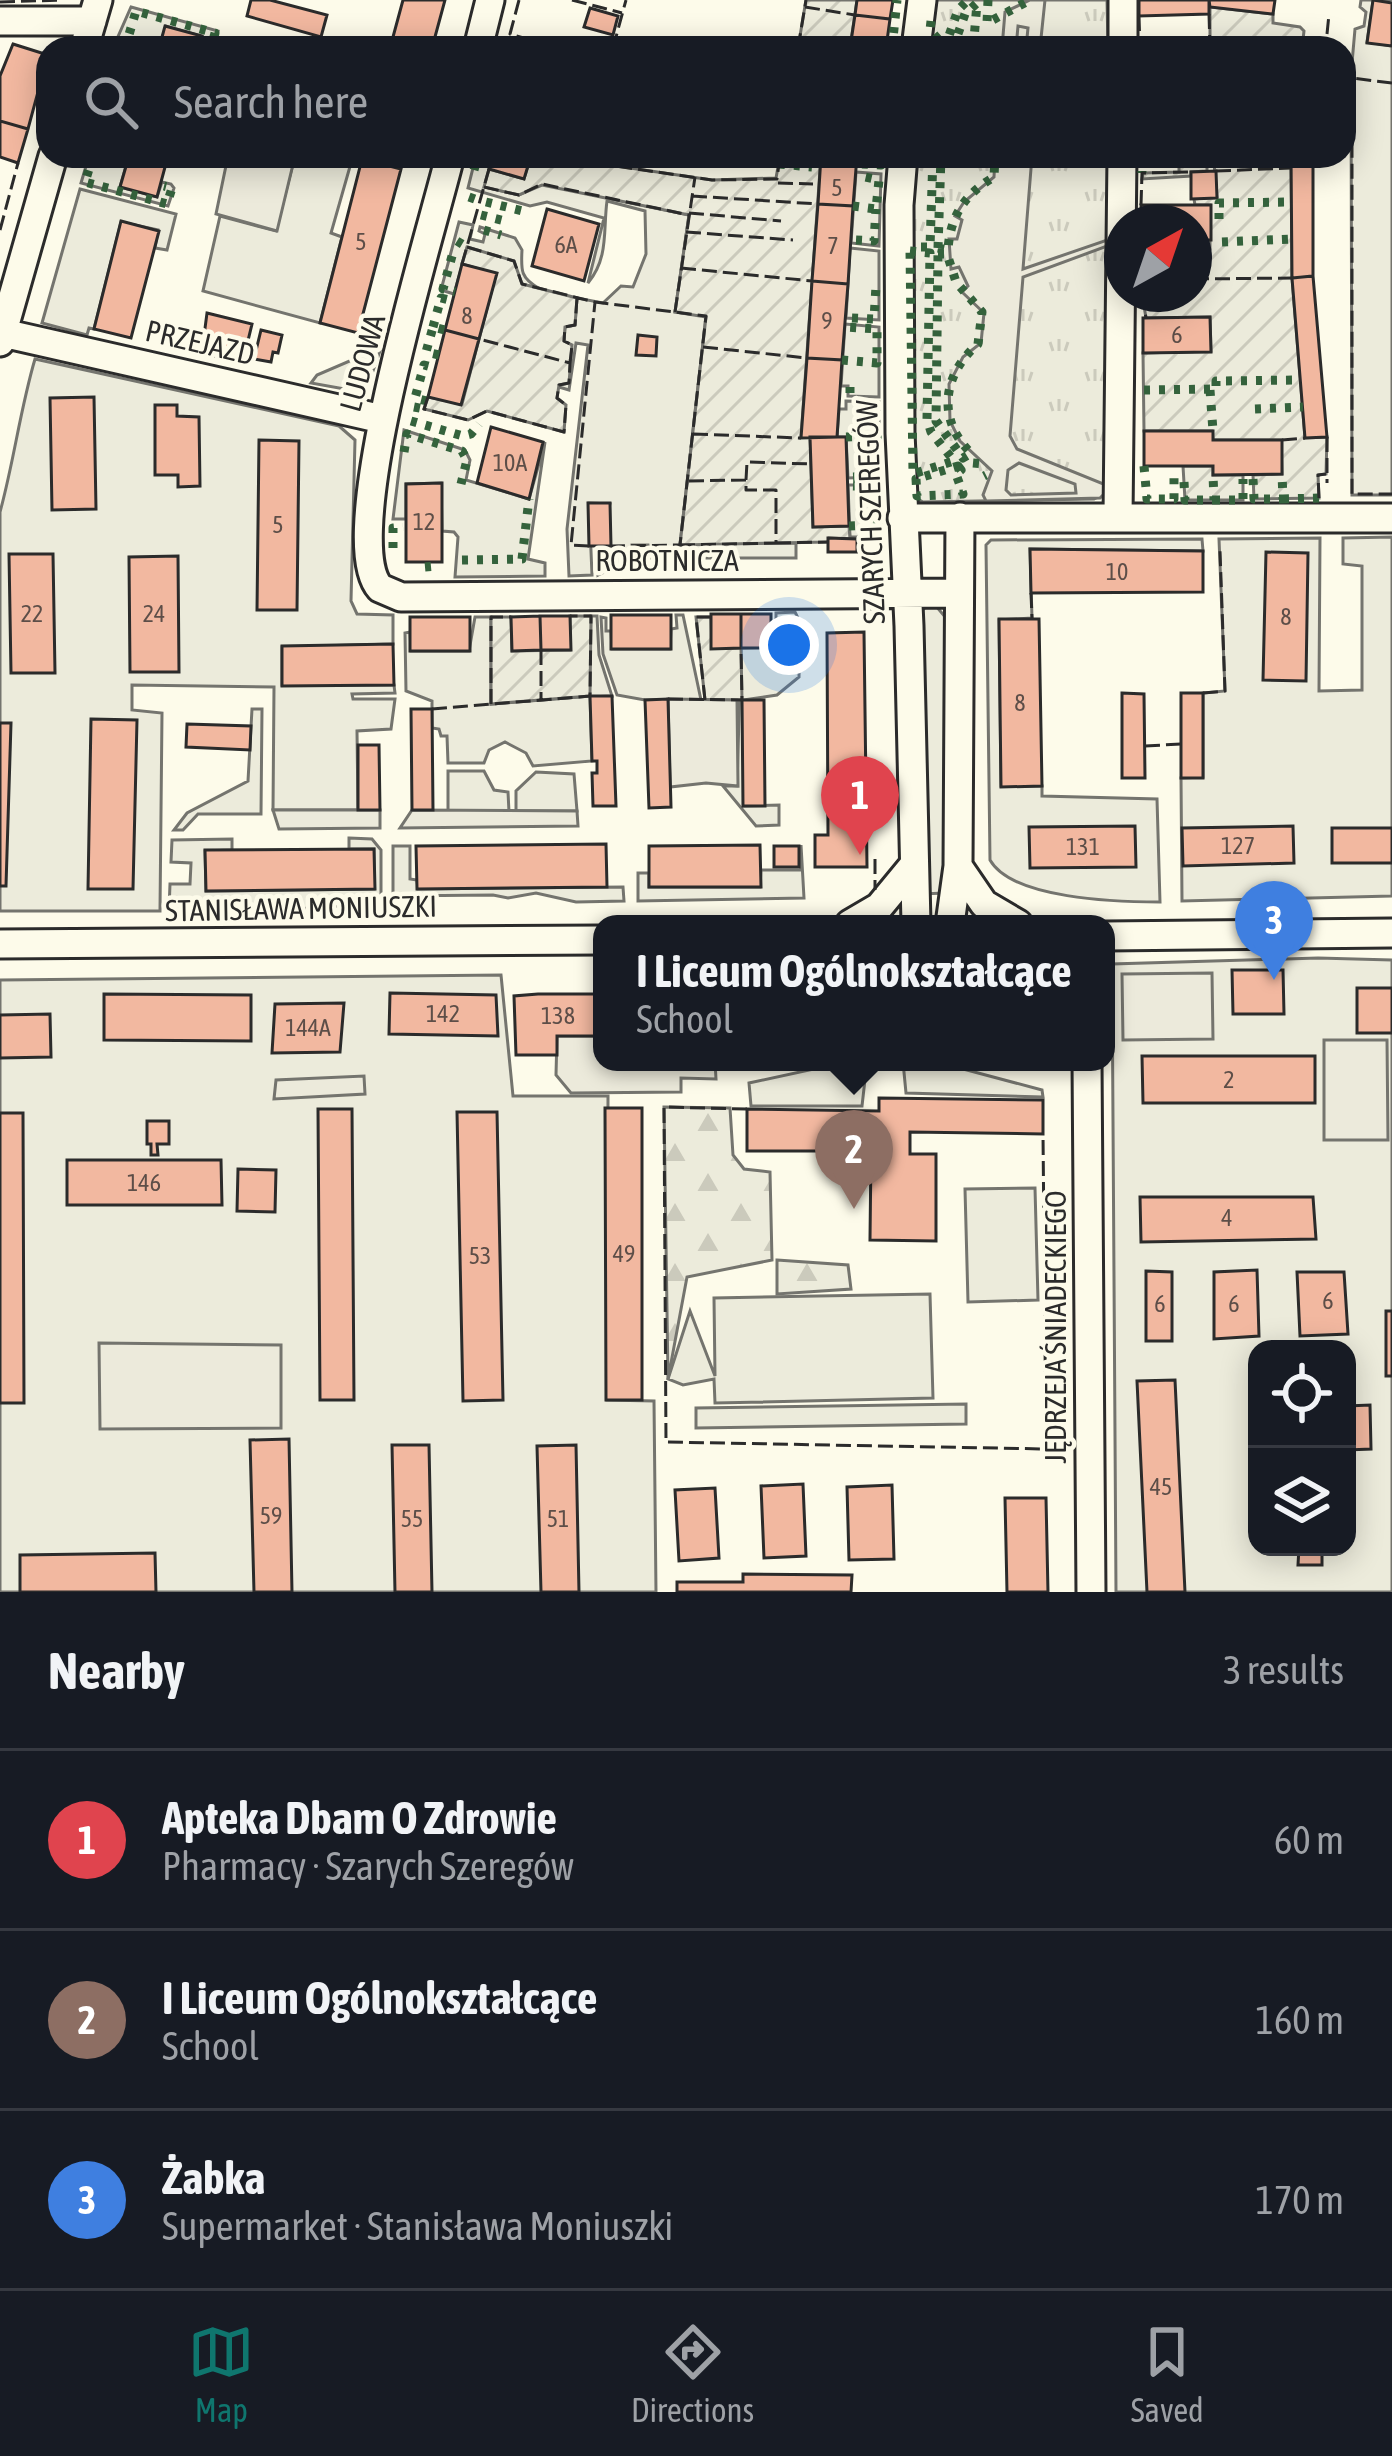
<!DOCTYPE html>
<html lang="en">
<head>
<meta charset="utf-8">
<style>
	body { margin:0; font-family:"Asap Condensed",sans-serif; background:#242831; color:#f1f3f6 }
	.controls { position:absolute; right:36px; bottom:36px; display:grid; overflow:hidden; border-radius:24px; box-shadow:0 6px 30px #0003 }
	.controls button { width:108px; height:108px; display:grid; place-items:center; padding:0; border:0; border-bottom:3px solid #363941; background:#171b24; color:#f1f3f6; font:60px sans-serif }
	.compass { position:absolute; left:1104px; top:204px; width:108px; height:108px; border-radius:50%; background:#171b24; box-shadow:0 6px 30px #0003; rotate:40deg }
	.you { position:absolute; left:789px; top:645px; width:42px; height:42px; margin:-30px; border:9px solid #fff; border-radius:50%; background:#1a73e8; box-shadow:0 0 0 18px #1a73e833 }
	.badge { display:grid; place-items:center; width:78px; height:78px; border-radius:50%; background:#0f766e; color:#fff; font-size:39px; font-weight:700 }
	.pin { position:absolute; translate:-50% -99px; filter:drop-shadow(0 3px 6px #0008) }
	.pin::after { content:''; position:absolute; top:63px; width:42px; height:36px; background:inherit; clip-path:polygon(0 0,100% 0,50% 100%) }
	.popup { position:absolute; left:593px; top:915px; width:522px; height:156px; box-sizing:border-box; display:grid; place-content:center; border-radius:24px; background:#171b24; filter:drop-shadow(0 3px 9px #0005); font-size:39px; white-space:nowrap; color:#9ea1a6 }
	.popup b { font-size:45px; color:#f1f3f6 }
	.popup::after { content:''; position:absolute; left:50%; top:100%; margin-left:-24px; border:24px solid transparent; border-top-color:#171b24 }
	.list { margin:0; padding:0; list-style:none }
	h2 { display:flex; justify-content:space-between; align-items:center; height:156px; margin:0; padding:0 48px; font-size:51px }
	h2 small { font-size:39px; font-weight:400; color:#9ea1a6 }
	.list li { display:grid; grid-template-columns:78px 1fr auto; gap:36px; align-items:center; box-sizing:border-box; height:180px; padding:0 48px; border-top:3px solid #363941 }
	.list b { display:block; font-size:45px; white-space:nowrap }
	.list p { margin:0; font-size:39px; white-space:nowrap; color:#9ea1a6 }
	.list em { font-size:39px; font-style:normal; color:#9ea1a6 }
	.icon { flex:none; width:66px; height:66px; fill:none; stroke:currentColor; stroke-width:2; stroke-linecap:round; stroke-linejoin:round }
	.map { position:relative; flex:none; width:1392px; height:1592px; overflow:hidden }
	.search { position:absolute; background:#171b24; box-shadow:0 6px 30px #0003; left:36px; right:36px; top:36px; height:132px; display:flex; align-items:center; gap:30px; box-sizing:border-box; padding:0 42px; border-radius:36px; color:#9ea1a6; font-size:45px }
	.sheet { height:696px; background:#171b24 }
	nav { display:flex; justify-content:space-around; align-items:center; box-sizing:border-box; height:168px; border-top:3px solid #363941; background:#171b24; font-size:33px; color:#9ea1a6 }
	nav a { display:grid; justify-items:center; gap:6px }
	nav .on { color:#0f766e }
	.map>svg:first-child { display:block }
</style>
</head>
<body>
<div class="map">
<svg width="1392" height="1592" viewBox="0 0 1392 1592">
	<defs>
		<pattern id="forest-firs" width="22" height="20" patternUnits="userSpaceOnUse" patternTransform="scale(3)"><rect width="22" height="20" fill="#ecebdb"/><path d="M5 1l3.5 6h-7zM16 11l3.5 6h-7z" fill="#cbcabc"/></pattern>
		<pattern id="park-tufts" width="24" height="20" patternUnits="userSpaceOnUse" patternTransform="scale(3)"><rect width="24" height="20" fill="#ecebdb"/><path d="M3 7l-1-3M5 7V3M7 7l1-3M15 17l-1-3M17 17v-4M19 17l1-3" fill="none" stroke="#cbcabc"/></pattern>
		<pattern id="garden-furrows" width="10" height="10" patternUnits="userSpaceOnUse" patternTransform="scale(3)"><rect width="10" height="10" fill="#ecebdb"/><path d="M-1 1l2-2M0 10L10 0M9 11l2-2" fill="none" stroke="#cbcabc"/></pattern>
	</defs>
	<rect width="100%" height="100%" fill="#fdfbea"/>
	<path fill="#ecebdb" stroke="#74746e" stroke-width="3" fill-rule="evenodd" d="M1361,0H1392L1373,1L1367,42L1392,46V495H1352L1351,74L1355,29L1364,26L1366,12L1360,7Z
		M131,7L218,31L213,48H198L201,36L166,26L159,48H113Z
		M89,156H129L120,187L157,197L162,182L171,184L174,188L168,206L81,183Z
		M295,156H353L331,233L342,237L320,323L203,291L220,216L276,231Z
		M476,156H493L485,187L519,195L542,184L689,215L675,312L706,316L680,544L796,543V558H650L648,545H632V559H624L623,563L598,575V546L610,504L589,503L592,575L569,576L567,529L588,345L576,343L569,390L559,387L570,363L571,345L564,341L565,327L575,325L577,298L603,303L621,286L633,287L646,254L645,211L607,201C603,230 609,258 588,283L604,218L547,202L530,206L468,188Z
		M856,172L881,174L879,246L851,243Z
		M80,189L176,214L167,250L155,248L158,230L121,222L94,329L89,328L87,335L42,323Z
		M459,222L473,225L470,239L483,242L485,234L479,231L480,227L515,238L522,250C521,270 520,278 540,289L522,284L467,248L454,294L441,290Z
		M850,248L879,251V320L846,318Z
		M845,324L879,327V397L848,396V386H841Z
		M375,350L380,351L368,385L350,390L311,383L317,375Z
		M35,359L339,426L355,440L351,601L357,614L393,615V644L282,647V685H394L395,693L352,694L353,699H395L391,729L357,731L358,810H273L274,687L132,685V710L162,713L160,911H0V512C14,461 20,410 35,359Z
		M846,401L879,402V477L848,478L846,437H837L839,409H846Z
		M404,430L465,450L470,460L466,480L529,499L545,442L528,559L545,563V576L455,577L458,537L454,532L442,531L441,483L406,484V519H393Z
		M848,485H879L880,537H850Z
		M1392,537V896L1182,901L1181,778L1203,777V693L1225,691L1219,539L1320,538L1319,691L1362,690V566L1343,564V538Z
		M1202,539L1203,551L1030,549L1032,618L999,620L1001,786H1042V796L1157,799L1160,902C1117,902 1012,899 990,860L986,545L991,540Z
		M927,606H936L946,618V893L920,894V612Z
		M795,612L800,622L799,677L777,695L743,700L744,806L779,805V825L756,826L723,786H737L741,648L776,647V613Z
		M676,615H683L701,700H645L617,695L603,654L601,617L606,618V631H611L612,649H670L671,629L677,628Z
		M591,616H597L599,655L612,696L590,697L592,761L533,766L526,753L505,742L489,750L484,763H448L447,736H441L439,729L432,728V701L406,691L405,633L410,632L411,651H469L475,617H491V704L589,696Z
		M252,709H262L261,814H198L183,830H174L187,813L248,781Z
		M448,771H484L494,790L508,792L509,812L448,811Z
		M536,772L574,774L577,811H516V791Z
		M349,838L372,839L381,850V896L359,898L331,908L169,910L170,884H190L191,863L171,862L172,840L232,839V850L205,851L206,891L374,889V849H349Z
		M801,845L804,898L638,901V873H649V887H760L761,870H801Z
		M393,846H410V879L417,880L418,889L623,887L624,901L576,902L536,893L508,898L493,895L393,896Z
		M1318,958L1392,960V1592H1116L1112,964ZM1257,1349H1347V1547H1257Z
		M501,975L513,1096H608L607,1400L654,1401L656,1592H0V980Z
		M846,1062H867L862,1106H751L749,1083Z
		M903,1062H937L1042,1090L1043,1097L906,1093Z
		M1035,1188L1038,1300L968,1302L965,1189Z
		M930,1294L933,1398L715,1403L714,1379L683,1385L668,1379L690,1311L715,1376L714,1298Z
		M966,1404V1424L696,1428V1408Z"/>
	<path fill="url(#forest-firs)" stroke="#74746e" stroke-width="3" d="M664,1107L730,1108L733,1155L744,1169L770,1172L772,1260L687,1277L668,1379Z
		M777,1260L848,1265L851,1289L777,1294Z"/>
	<path fill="url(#park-tufts)" stroke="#74746e" stroke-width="3" d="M933,0H1107L1108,48H928Z
		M915,156H1109L1107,492L1094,499L923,502L916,498L909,205Z"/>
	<path fill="url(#garden-furrows)" stroke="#74746e" stroke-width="3" d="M806,0H857L850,48H798Z
		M1210,7L1273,14V23L1300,27L1304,31L1302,48H1210Z
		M531,156H583L582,161L712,180L776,178L780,156H821L801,437H810L813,527L849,526L850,539L829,538L828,542L680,545L706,317L675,312L689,215L542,185L519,195L484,187L489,169L524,179Z
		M1179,156H1291L1292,278L1305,438L1327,437L1326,474L1318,475L1319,498L1254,499L1253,475L1282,474L1281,440H1213L1212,431H1144L1143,353L1211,351L1210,317L1146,318L1142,294H1194V250L1210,249V205H1195L1194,199L1217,197L1214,163L1207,164V171L1191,172V176L1142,179L1143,173L1179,172Z
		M467,247L514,261L522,284L577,298L575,325L565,327L564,341L572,345L569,383L559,385L557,398L566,405L564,432L487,411L468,420L424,409L428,397L462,404L496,274L462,264Z
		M1183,466H1213V475H1243V500H1185Z
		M570,616H591L590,696L491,704V617H511L512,651L570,650Z
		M696,617H711L712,648H741L742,700H705Z"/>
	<path fill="#eceadb" stroke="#74746e" stroke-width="3" fill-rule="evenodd" d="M1030,0H1045L1040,48H1026L1028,28L1018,26L1016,48H1002L1005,12Z
		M228,156H295L277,231L216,214Z
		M995,156H1032L1023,269L1110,239V245L1023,277L1010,436L1017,449L1111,487L1100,498L986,501L983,495L992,471L960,441L950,421L949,384L963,357L981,343L984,313L962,292L968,286L959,267L951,269L949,239H957L962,220L955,216L964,202L994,177ZM1019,463L1075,484L1076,493L1011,495L1006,490L1008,470Z
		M668,699L737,700L738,786L706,783L670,787Z
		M273,810H380V828L279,829Z
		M412,810L577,811L578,826L400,828Z
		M1212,973L1213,1039L1123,1040L1122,974Z
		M557,1036H602V1062H715L716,1079L681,1078V1092L571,1093L556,1075Z
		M1324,1040H1387L1388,1140H1324Z
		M364,1076L365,1094L274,1099L276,1080Z
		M99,1343L281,1345V1428L100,1429Z"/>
	<path fill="#f2b8a0" stroke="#2b2b2b" stroke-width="3" d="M251,0H270L327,15L321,37L247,16Z
		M403,0H445L432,48H390Z
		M857,0H893L890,19L855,15Z
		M1139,0H1209V14L1139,16Z
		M1209,0H1275L1273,14L1210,7Z
		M1373,0L1392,3V46L1367,43Z
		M590,8L618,16L613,35L584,27Z
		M855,15L890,19L886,48H850Z
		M165,26L202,36L198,48H159Z
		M13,44L48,55L28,129L0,121V76Z
		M0,121L28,129L18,163L0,157Z
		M129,156H168L157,197L120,187Z
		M493,156H531L524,179L489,169Z
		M821,156H857L853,206L818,204Z
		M1291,156H1313V276L1292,278Z
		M362,159L401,169L358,333L320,323Z
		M1216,171L1217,198L1191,199V172Z
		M818,204L853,206L848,284L812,281Z
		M1141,205H1211V240H1194V222H1142Z
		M547,209L599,224L584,281L532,266Z
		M121,221L159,231L131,338L94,329Z
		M462,264L497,273L479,339L445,330Z
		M1313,276L1327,437L1305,438L1292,278Z
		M812,281L848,284L842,360L807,358Z
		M207,313L252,324L244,357H229L228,361L202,351Z
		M1210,317L1211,352L1143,353V318Z
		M261,330L282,335L278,353L273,352L271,362L254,359Z
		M445,330L479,339L461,405L428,397Z
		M638,335L657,337L656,356L636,355Z
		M807,358L842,360L837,437L801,438Z
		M94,397L96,509L52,510L50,398Z
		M155,405H177V416L199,417L200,486L178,487V475H155Z
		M491,427L543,442L529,499L477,483Z
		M1144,431H1213V440H1282V474L1213,475V466H1144Z
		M810,437H846L849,526L813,527Z
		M259,440L299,441L297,610H257Z
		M442,483V562H406V484Z
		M588,503H610L611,546H589Z
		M828,538L857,539V552H828Z
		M1030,549L1203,551V592L1031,593Z
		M1266,552L1308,553L1306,681L1263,680Z
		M9,554H53L55,673H11Z
		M178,556L179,672H130L129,557Z
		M711,614H741V648L711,649Z
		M741,614H771V648H741Z
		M611,615H671V649H611Z
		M540,616L541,650L512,651L511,617Z
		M540,616H570L571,650H541Z
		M410,617H470V651H410Z
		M999,619H1039L1042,786L1001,787Z
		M864,632L867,867H815V835H828L827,633Z
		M393,644L394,685L282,686V646Z
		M1122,693L1144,694L1145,778H1122Z
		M1181,693H1203V778H1181Z
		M590,696H612L616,806H593L592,773H597V761H592Z
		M668,699L671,807L649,808L645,700Z
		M742,700H764L765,806H743Z
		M411,709H432L433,810H412Z
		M91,719L137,720L133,889H88Z
		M0,723H11L6,886H0Z
		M187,724L251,726L250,750L186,747Z
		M358,745H379L380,810H358Z
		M1135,826L1136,867L1030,868L1029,827Z
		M1293,826L1294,863L1183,866L1182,828Z
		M1332,828H1392V863H1332Z
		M606,844L607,887L417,889L416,846Z
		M760,845L761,887H649V846Z
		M774,846H799V867H774Z
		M374,849L375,889L206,891L205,850Z
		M1232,970H1283L1284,1014H1233Z
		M1357,988H1392V1033H1357Z
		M390,993L496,995L498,1036L389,1034Z
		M104,994L251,995V1041L104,1040Z
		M538,994H602V1036H557V1055H516L514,996Z
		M344,1003L340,1052L272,1053L275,1004Z
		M50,1014L51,1057L0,1058V1015Z
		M1142,1056H1315V1103H1143Z
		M879,1098L1043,1100V1134L910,1132V1154H936V1241L870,1240L871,1151H747V1109L879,1111Z
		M605,1108H642V1400H606Z
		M318,1109H352L354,1400H320Z
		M457,1112H497L503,1400L463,1401Z
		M0,1113H23L24,1403H0Z
		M147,1121H169V1144H157L158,1155H151V1144H147Z
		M67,1160H221L222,1205H67Z
		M238,1169L276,1170L275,1212L237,1211Z
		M1140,1197H1313L1316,1239L1141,1242Z
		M1257,1270L1259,1336L1214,1339V1272Z
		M1146,1271L1172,1272V1341H1146Z
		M1297,1272H1344L1348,1334L1300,1336Z
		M1386,1311H1392V1376H1386Z
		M1175,1380L1185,1592H1147L1137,1381Z
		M1370,1405L1371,1449L1347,1450V1406Z
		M289,1439L292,1592H254L250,1440Z
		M392,1445H429L432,1592H395Z
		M576,1445L579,1592H541L537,1446Z
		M803,1484L806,1556L764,1558L761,1486Z
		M892,1485L894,1559L849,1560L847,1487Z
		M715,1488L719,1558L679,1561L675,1490Z
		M1005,1498H1046L1048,1592H1007Z
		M1299,1547H1322V1565H1298Z
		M155,1553L156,1592H20V1555Z
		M743,1574L852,1575L851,1592H677V1582H743Z"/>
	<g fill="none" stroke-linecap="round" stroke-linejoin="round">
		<g stroke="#2b2b2b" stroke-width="33">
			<path id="minor" d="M0,21H92
				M84,48L98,0
				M478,48L490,0
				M916,48L922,0
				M1123,48V0
				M450,156C433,227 335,539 380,588L401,597L957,593
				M903,156L899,205L900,433L909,626L916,924
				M3,333L382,419
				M0,342L53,156
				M1118,516L1122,156
				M902,518H1392
				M958,866L984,904L1018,924
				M850,924L879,907L912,867
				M950,924L958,866L960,517
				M1106,936L1392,933
				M0,944L602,940
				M1087,1062L1091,1592"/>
		</g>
		<use href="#minor" stroke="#fdfbea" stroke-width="27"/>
		<path stroke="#34623c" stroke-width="9" stroke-dasharray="6 9" stroke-linecap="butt" d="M988,0L987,23L1030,0
			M931,21L930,30L945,47L958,10L968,0
			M125,48L136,11L215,33L211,48
			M506,48L510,34
			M892,48L897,0
			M953,48L965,14L977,3L974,39L968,48
			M93,156L85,182L167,204L172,188L164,186
			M1142,156V173
			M779,164L812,167
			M862,164L881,165L882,156
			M474,170L478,156
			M469,197L480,201
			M486,202L527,212
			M853,206L876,209L879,180L861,176
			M481,215L505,221
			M1219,219V203L1292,202
			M484,230L501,235
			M856,240L874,241L876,209
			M457,241L467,247
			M1222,242L1292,239
			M921,247H930L933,156
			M938,248L948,250C950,216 965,194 994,177L995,156
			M938,248L941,156
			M910,251L930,253L927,419L931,432L954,461L913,474Z
			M938,254H947L956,282L982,312L978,344C943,374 936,419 971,453L963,458L936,421Z
			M452,256L443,289L455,292
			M852,318L874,319L876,286
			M433,327L441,298L453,301
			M439,355L426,352L433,327L445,330
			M842,360L877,363V329L845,327
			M850,387V395
			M1144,390L1216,389V381L1300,380
			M1210,390L1213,431
			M427,401L415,398L424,365L435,368
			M414,407L424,409
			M1255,409L1303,407
			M411,421L463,436L471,434L479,424
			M846,437L877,436L878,476L853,477
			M404,452L407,434L462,451L467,460L461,484
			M973,463L984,464
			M958,466L961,470L956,474L963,494L917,496L916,479Z
			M1144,466L1147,499H1174V473
			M984,476L986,475
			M1253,479L1254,499H1283L1282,474
			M1184,482L1185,500H1214L1213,475
			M1283,499L1319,498
			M1214,500H1243V479
			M849,526L878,525V487L853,486
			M393,548V528L403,527
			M462,560L522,559L529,499
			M425,567L436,566"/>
		<path stroke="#2b2b2b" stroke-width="3" stroke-dasharray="15 6" stroke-linecap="butt" d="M519,0L510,34L527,39
			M572,0L622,13
			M0,2L62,0
			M805,7L855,15
			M1209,14L1210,48
			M1139,16L1140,48
			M1327,34L1329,14
			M613,48L626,0
			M798,48L806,0
			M1392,83L1352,78V494H1392
			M583,156L581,161L712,180L777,179L780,156
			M1216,171L1291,168
			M778,183L813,184
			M484,187L519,195L542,184L689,215
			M692,196L818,204
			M1141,205L1142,173L1191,172
			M689,213L781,221
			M0,230L18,163
			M686,232L793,240
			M467,247L514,261L522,284L595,302L706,316L680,545L611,546
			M462,264L489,169
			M681,268L812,281
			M1194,279L1292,278
			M1142,294L1146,318
			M675,312L695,177
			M703,347L807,358
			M570,363L572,345L564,341L565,327L575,325L577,298
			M428,397L424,409L468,420L487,411L564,432L566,405L557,398L559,385L569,383L570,363L479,339
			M693,434L801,438
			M1327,437V483
			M1282,440L1305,438
			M746,480L747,462L811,464
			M1319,498L1318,475L1326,474
			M776,543L828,542
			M680,545L776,543V490H746V480L687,481
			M589,546L571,545L595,302
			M1031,593L1032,618
			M541,650V700
			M1203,693L1225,691L1220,551
			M668,699L742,700L741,648
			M705,700L696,617H711
			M491,704V617H511
			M432,709L590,696L591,616H570
			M1145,746L1181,744
			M875,859V890
			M747,1109L664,1107L666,1442L1046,1449L1043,1134"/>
	</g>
	<g text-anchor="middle" stroke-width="9" stroke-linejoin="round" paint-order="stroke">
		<g font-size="24" fill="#5d4e48">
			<text x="837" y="196">5</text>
			<text x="361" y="250">5</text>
			<text x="566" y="253">6A</text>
			<text x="833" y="254">7</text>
			<text x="467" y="324">8</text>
			<text x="827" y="329">9</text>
			<text x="1177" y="343">6</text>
			<text x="510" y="471">10A</text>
			<text x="424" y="530">12</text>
			<text x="278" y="533">5</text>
			<text x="1117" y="580">10</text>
			<text x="32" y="622">22</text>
			<text x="154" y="622">24</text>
			<text x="1286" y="625">8</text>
			<text x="1020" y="711">8</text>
			<text x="1238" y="854">127</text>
			<text x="1083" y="855">131</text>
			<text x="443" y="1022">142</text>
			<text x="558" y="1024">138</text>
			<text x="308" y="1036">144A</text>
			<text x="1229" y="1088">2</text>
			<text x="144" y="1191">146</text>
			<text x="1227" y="1226">4</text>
			<text x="624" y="1262">49</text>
			<text x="480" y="1264">53</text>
			<text x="1328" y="1309">6</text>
			<text x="1160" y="1312">6</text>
			<text x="1234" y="1312">6</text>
			<text x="1161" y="1495">45</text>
			<text x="271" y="1524">59</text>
			<text x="412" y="1527">55</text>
			<text x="558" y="1527">51</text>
		</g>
		<g font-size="30" fill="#2b2b2b" stroke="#fdfbea">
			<text transform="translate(200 343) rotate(13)" y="10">PRZEJAZD</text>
			<text transform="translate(363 363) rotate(-75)" y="10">LUDOWA</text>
			<text transform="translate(871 512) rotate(-92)" y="10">SZARYCH SZEREGÓW</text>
			<text x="667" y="571">ROBOTNICZA</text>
			<text transform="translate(301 909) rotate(-1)" y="10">STANISŁAWA MONIUSZKI</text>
			<text transform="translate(1056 1327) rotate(-90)" y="10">JĘDRZEJA ŚNIADECKIEGO</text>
		</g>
	</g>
</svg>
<div class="controls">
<button><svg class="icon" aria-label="locate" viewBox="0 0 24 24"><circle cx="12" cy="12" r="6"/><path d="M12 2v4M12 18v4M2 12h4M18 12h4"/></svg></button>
<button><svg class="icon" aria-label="layers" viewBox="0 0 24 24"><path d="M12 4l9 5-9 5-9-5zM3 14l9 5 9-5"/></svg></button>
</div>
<svg class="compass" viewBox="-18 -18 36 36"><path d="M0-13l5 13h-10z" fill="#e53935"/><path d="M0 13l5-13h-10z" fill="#9ea1a6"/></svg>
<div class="you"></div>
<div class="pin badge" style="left:860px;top:855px;background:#e0444e">1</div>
<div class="pin badge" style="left:854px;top:1209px;background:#8d6e63">2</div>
<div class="popup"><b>I Liceum Ogólnokształcące</b>School</div>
<div class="pin badge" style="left:1274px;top:980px;background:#3f7fe0">3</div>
<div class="search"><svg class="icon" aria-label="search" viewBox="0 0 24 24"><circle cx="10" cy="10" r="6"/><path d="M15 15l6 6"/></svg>Search here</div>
</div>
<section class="sheet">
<h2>Nearby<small>3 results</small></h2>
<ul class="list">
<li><span class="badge" style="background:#e0444e">1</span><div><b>Apteka Dbam O Zdrowie</b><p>Pharmacy · Szarych Szeregów</p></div><em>60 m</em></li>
<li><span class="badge" style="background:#8d6e63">2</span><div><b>I Liceum Ogólnokształcące</b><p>School</p></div><em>160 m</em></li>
<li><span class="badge" style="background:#3f7fe0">3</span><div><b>Żabka</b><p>Supermarket · Stanisława Moniuszki</p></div><em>170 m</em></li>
</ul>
</section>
<nav>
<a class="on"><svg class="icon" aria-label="map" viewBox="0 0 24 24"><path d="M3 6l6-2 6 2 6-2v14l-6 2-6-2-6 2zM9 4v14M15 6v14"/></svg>Map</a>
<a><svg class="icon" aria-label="directions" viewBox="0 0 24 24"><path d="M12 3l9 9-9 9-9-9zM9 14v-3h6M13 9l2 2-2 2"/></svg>Directions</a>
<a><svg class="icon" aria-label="saved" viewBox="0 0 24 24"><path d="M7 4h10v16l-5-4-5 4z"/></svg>Saved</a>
</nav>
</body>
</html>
